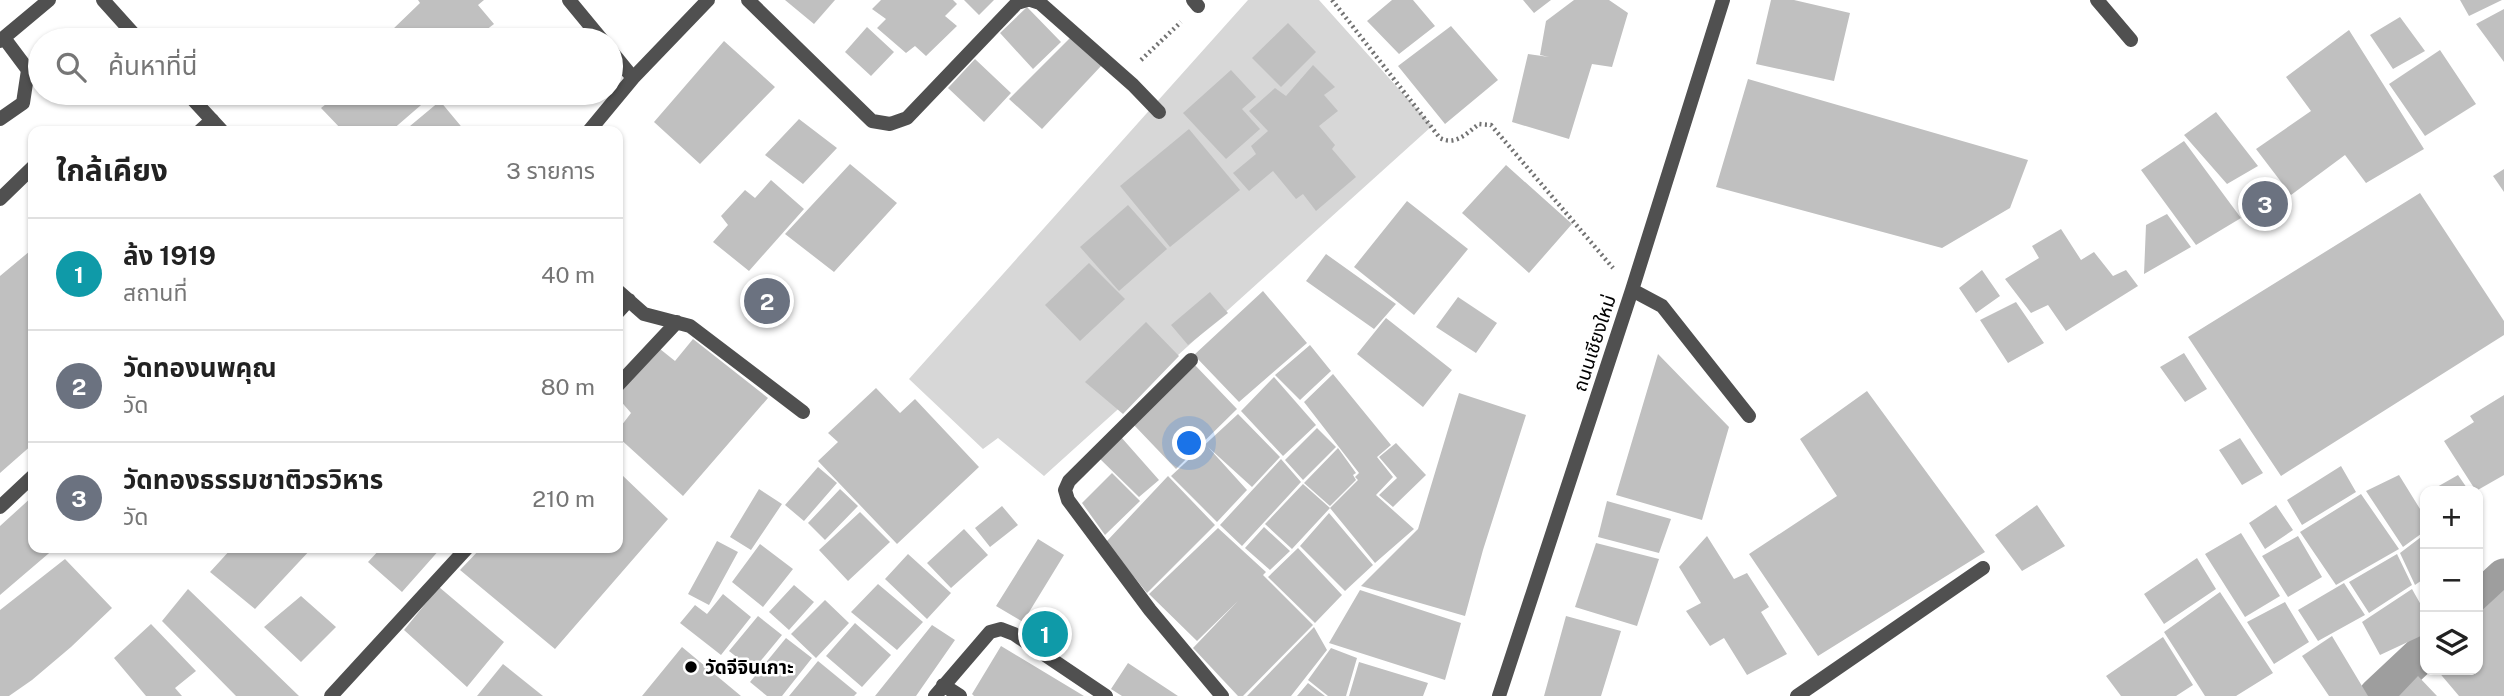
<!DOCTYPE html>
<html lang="th">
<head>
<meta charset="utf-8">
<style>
	body { margin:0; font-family:"Public Sans","Noto Sans Thai",sans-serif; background:#f2f2f2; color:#222 }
	.controls { position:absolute; right:21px; bottom:21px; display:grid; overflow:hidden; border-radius:14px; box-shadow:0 2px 5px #0004 }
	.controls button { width:63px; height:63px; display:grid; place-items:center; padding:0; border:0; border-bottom:2px solid #e0e0e0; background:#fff; color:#222; font:35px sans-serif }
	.you { position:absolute; left:1190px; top:444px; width:24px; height:24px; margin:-18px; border:5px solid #fff; border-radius:50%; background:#1a73e8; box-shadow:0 0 0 10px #1a73e833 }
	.badge { display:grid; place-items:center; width:46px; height:46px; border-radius:50%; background:#000; color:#fff; font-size:23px; font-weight:700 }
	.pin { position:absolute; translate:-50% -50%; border:4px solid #fff; box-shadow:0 2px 7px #0006 }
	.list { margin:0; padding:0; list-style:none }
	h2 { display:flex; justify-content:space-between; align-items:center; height:91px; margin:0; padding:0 28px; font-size:30px }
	h2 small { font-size:23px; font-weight:400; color:#767676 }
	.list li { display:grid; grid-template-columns:46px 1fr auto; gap:21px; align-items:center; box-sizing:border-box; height:112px; padding:0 28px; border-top:2px solid #e0e0e0 }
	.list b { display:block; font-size:26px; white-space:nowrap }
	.list p { margin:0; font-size:23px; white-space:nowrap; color:#767676 }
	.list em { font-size:23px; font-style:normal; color:#767676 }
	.icon { flex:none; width:38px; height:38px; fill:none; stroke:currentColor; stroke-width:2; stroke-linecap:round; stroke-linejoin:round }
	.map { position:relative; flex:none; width:2504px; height:696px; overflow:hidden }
	.search { position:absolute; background:#fff; box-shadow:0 2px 5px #0004; left:28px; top:28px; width:595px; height:77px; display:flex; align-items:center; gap:18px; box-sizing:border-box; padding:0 24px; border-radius:38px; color:#767676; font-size:26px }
	.panel { position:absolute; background:#fff; box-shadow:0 2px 5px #0004; left:28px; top:126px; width:595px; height:427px; border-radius:14px }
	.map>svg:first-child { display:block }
</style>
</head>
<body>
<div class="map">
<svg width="2504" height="696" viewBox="0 0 2504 696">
	<rect width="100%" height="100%" fill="#fff"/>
	<path fill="#d7d7d7" d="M1248,0H1319L1432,126L1044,476L998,438L983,449L909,379Z"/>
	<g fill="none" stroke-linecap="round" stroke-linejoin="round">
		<path stroke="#9e9e9e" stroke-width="37" d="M2478,601L2504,577
			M2377,696L2425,651"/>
	</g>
	<path fill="#c0c0c0" d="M418,0H484L478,5L494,24L473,40H456L448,32L438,40H403L392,30L420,3Z
		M785,0H835L814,24Z
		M881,0H953L957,4L945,16L957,26L926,56L915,46L906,53L877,28L886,19L872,9Z
		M964,0H994L979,15Z
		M1392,0H1413L1435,26L1399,54L1367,21Z
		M1523,0H1551L1534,13Z
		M1574,0H1609L1628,13L1612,67L1592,64L1569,139L1512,122L1528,54L1549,57L1540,55L1546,21Z
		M1771,0H1794L1850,13L1834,81L1756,64Z
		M2460,0H2502L2469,16Z
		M1027,7L1061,42L1033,69L1000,33Z
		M2504,9V62L2476,24Z
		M2400,17L2425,51L2393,69L2370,35Z
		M1288,23L1316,52L1281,87L1252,58Z
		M1451,26L1498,80L1445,124L1398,66Z
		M867,27L894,52L871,76L845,52Z
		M2349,30L2424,149L2366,183L2345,155L2291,195L2256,149L2311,111L2286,77Z
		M1070,38L1102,65L1042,129L1009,99Z
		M724,41L775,87L700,164L654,122Z
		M2440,50L2476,104L2425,136L2389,84Z
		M975,59L1011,93L984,122L948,88Z
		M1313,65L1335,87L1324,95L1338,111L1319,126L1335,145L1332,149L1356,177L1316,211L1303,194L1296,199L1273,171L1249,191L1233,173L1256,154L1251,146L1268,131L1249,111L1275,88L1286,96Z
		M1231,70L1256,97L1242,109L1260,129L1226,159L1183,113Z
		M1748,79L2028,160L2010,208L1942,248L1716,187Z
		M340,93H423L428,99L391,131H343L321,108Z
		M440,101L465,131H404Z
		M2216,112L2258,166L2227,184L2184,135Z
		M799,119L837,148L803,184L765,155Z
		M1189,129L1240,190L1170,247L1120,186Z
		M2184,141L2241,218L2196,245L2141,170Z
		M850,164L897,203L834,272L785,234Z
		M1506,165L1572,224L1529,273L1462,213Z
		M2504,169V192L2493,176Z
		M771,180L804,209L749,271L713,242L728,225L721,216L745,190L755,198Z
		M2420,193L2504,321V335L2281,476L2188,337Z
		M1407,201L1468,249L1414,315L1354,267Z
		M1128,205L1167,249L1119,291L1080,247Z
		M2167,214L2191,247L2144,274L2146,225Z
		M2061,229L2081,260L2094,252L2113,276L2126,270L2138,286L2066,331L2048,305L2031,313L2005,279L2039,258L2032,246Z
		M30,251L33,255V444L0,473V276Z
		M1326,254L1396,304L1374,329L1306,281Z
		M1089,263L1125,299L1080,341L1045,305Z
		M1982,270L2000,296L1976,313L1959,288Z
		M1263,291L1307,343L1239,402L1194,355Z
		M1210,292L1228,313L1188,345L1171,325Z
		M1458,297L1497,323L1476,353L1436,327Z
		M2016,302L2044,343L2008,363L1980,320Z
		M1386,318L1452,370L1423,407L1357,354Z
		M1146,322L1179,356L1123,414L1085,382Z
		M693,339L768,398L683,496L618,437V430L631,413L618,398V385L655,345L675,361Z
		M1310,345L1331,371L1300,400L1275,375Z
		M2184,353L2207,389L2185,402L2160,367Z
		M1658,354L1729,427L1702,520L1616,495Z
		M1194,364L1237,409L1176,469L1133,424Z
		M1333,374L1391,445L1377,457L1393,477L1376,495L1414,529L1375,563L1330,508L1358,480L1355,477L1359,473L1304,402Z
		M1274,377L1316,425L1283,456L1241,411Z
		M876,388L900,413L915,399L979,467L897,544L818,461L838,442L828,433Z
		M1867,391L1985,552L1818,656L1749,554L1837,496L1800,439Z
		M1459,393L1526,415L1483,550L1465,616L1361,586L1418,529Z
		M2504,395V475L2476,491L2444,441L2474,422L2470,416Z
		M1238,414L1280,457L1252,487L1208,447L1247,490L1217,522L1171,476Z
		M1317,428L1336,447L1303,480L1285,460Z
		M1121,437L1159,480L1139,497L1098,457Z
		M2240,438L2263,473L2242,485L2219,450Z
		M1396,443L1426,475L1393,507L1379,495L1397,478L1379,457Z
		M1338,448L1356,473L1353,475L1356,480L1330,506L1304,483Z
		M1281,459L1301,482L1242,546L1220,525Z
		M2341,466L2356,492L2302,525L2287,500Z
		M818,467L837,483L804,521L785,505Z
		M1112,473L1140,501L1105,535L1082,503Z
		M621,474L668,519L555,649L460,570L481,548H618V478Z
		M2399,475L2425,517V531L2403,547L2366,491Z
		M2458,475L2469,491H2430Z
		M1168,476L1215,525L1147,593L1106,542Z
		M1303,484L1330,508L1292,549L1265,524Z
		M759,489L782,504L751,550L730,537Z
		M840,489L858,506L825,540L808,523Z
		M2361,494L2399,549L2336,585L2300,532Z
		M33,496V548H55L0,595V526Z
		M1607,501L1671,519L1659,553L1598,537Z
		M2037,505L2065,546L2022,571L1995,535Z
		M2276,505L2293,530L2265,549L2249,523Z
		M1002,506L1018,525L990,547L975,528Z
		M860,512L890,542L848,581L819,550Z
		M1329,513L1373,565L1345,591L1300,546Z
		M1264,527L1290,551L1270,570L1245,548Z
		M1218,528L1266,572L1263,575L1313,625L1243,696H1238L1193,648L1238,601L1197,641L1149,594Z
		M964,529L988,555L951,588L927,563Z
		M2241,533L2280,596L2245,617L2205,554Z
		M2425,534V578L2415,585L2400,553Z
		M1707,536L1734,579L1747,573L1769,607L1761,612L1787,654L1747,675L1724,638L1710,646L1686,611L1701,603L1679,567Z
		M2298,536L2322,577L2288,597L2262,556Z
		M1038,539L1064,555L1023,622L996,606Z
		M717,541L738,552L709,605L688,594Z
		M1596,543L1659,559L1637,626L1575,607Z
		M760,544L793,569L763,607L732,582Z
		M232,548H312L255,609L210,572Z
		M381,548H441L402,592L368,562Z
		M1298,548L1342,595L1315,623L1268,577Z
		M908,554L951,593L927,619L885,579Z
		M2397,554L2412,585L2369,613L2349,582Z
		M2197,558L2216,589L2164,624L2144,594Z
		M65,559L112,608L71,647L32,680L9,696H0V610Z
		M2344,583L2365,615L2318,641L2298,610Z
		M878,584L923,622L897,650L851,612Z
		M794,585L814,602L789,630L769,612Z
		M439,587L504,642L467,687L404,630Z
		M188,589L299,696H236L162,621Z
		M2412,589L2425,612V634L2380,655L2362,622Z
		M1360,590L1461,623L1445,680L1329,643Z
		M2504,590V696H2459L2437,670H2478V614Z
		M2220,592L2273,673L2236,696H2205L2164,632Z
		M723,594L751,617L721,655L680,623L695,605L707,614Z
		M301,596L336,627L301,662L264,627Z
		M825,600L849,623L816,658L791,634Z
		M2285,602L2309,642L2274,664L2247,622Z
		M758,616L782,635L753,670L729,651Z
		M1566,616L1621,631L1601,696H1544Z
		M855,623L891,655L862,687L826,656Z
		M151,624L196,671L175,688L182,696H146L114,658Z
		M932,625L955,640L916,696H875Z
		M1314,627L1327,650L1291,696H1247Z
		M2332,636L2368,696H2329L2302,656Z
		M2163,637L2193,685L2176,696H2121L2106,676Z
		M786,638L812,658L782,696H767L750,682Z
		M1001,646L1084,696H974L972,694Z
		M682,647L741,696H642Z
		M1331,648L1357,658L1346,696H1328L1308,680Z
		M818,661L857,693L854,696H789Z
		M1359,662L1428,683L1423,696H1349Z
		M1128,663L1178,696H1122L1111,689Z
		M503,664L543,696H477Z
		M2418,676L2437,696H2399Z
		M1308,683L1325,696H1297Z"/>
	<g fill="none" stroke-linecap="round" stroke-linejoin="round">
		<path stroke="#727272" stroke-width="4.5" stroke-dasharray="2 3.5" stroke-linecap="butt" d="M1332,0L1440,138C1456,146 1467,133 1479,124L1491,125L1613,268
			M1141,60L1181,22"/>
		<path stroke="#505050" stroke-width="14" d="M103,0L139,40
			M569,0L602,40
			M748,0L872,121L890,124L907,118L1017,3L1027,0
			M1031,0L1040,3L1133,85L1159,112
			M1193,0L1198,6
			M2097,0L2131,40
			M0,41L49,0
			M611,51L633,78
			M187,93L222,131
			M0,119L23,103L28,70L4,38
			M589,131L633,78L708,0
			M0,199L33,167
			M618,291L644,314L690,326L803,412
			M618,312L629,300
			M618,385L677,322
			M0,507L33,476
			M331,696L467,548
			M1797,696L1983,568"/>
		<path stroke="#505050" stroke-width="14" d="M200,131L212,120
			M1632,290L1662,306L1749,416
			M1191,360L1069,481L1065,490L1068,500L1150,610L1222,696
			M943,685L960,696
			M935,696L990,632L1001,629L1014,634L1106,696
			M1499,696L1632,290L1723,0"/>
	</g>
	<circle fill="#000" stroke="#fff" stroke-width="2.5" cx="691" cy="667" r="7"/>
	<g text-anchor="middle" stroke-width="5" stroke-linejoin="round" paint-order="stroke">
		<g font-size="19" fill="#000" stroke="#fff">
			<text transform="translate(1594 343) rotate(-72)" y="7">ถนนเชียงใหม่</text>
		</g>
		<g font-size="19" font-weight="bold" fill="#000" stroke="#fff" text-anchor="start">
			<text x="705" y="674">วัดจีจินเกาะ</text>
		</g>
	</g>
</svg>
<div class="controls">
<button>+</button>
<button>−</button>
<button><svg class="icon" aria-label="layers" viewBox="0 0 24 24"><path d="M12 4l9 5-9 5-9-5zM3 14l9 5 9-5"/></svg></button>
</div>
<div class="you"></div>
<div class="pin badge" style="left:1045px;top:634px;background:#0f9aa8">1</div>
<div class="pin badge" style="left:767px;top:301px;background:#6b7280">2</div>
<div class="pin badge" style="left:2265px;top:204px;background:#6b7280">3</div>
<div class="search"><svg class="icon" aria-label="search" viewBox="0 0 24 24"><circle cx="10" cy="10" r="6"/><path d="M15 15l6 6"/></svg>ค้นหาที่นี่</div>
<section class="panel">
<h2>ใกล้เคียง<small>3 รายการ</small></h2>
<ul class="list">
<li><span class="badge" style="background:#0f9aa8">1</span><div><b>ล้ง 1919</b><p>สถานที่</p></div><em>40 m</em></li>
<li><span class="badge" style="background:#6b7280">2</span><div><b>วัดทองนพคุณ</b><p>วัด</p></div><em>80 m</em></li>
<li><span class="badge" style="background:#6b7280">3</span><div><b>วัดทองธรรมชาติวรวิหาร</b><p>วัด</p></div><em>210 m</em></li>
</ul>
</section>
</div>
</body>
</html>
